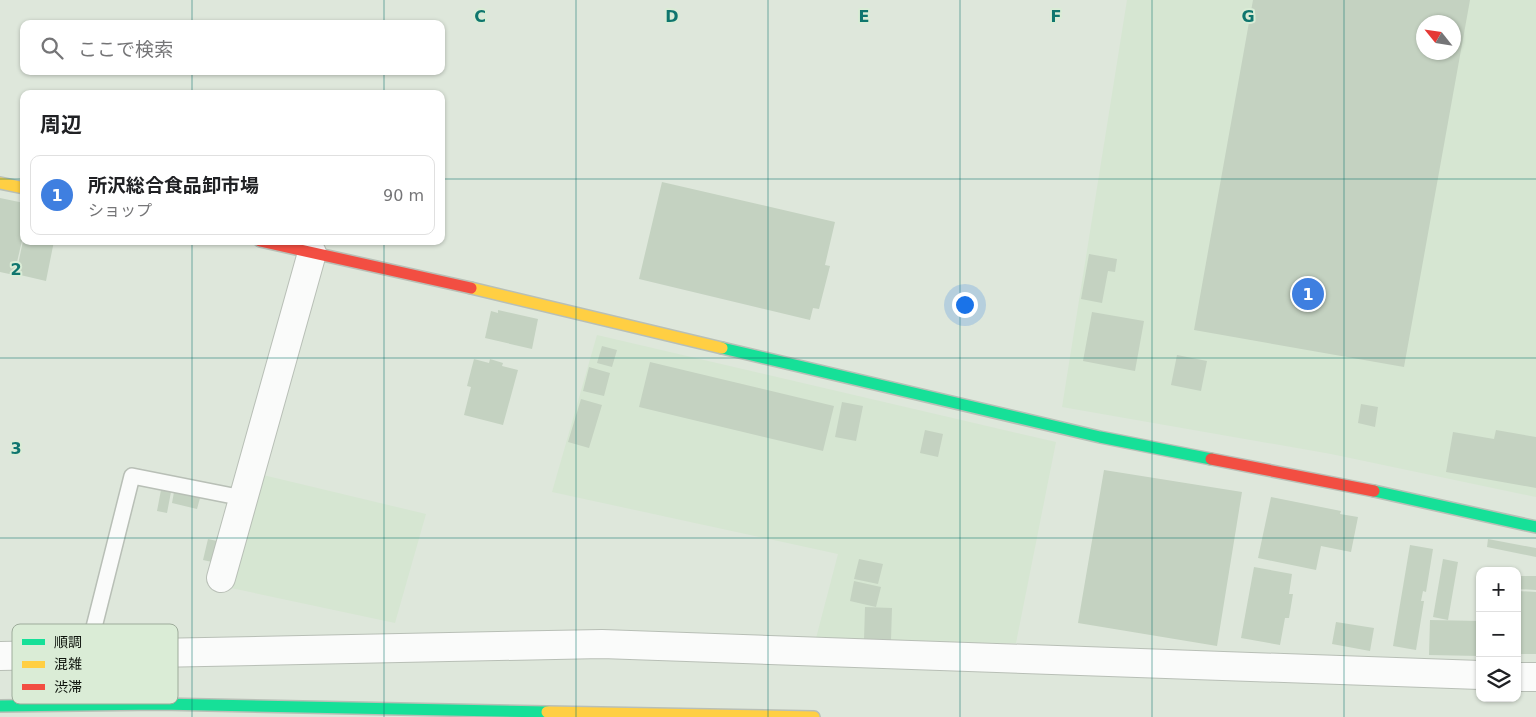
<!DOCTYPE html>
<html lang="ja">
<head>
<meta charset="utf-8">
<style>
	body { margin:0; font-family:"DejaVu Sans","Noto Sans JP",sans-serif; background:#f2f2f2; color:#202124 }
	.controls { position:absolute; right:15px; bottom:15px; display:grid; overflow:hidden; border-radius:10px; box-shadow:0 1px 4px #0004 }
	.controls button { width:45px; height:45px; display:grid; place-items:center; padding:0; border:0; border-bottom:1px solid #e0e0e0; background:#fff; color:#202124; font:25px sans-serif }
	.compass { position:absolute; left:1416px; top:15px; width:45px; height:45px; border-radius:50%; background:#fff; box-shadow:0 1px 4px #0004; rotate:300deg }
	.you { position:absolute; left:964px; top:304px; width:18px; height:18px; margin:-12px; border:4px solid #fff; border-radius:50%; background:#1a73e8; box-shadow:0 0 0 8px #1a73e833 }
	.badge { display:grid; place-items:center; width:32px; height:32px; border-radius:50%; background:#1a73e8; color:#fff; font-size:16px; font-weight:700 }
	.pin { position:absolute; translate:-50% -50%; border:2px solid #fff; box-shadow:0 1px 5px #0006 }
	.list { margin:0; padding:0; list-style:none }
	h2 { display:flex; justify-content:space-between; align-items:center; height:65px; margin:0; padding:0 20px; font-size:21px }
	h2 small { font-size:16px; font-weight:400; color:#757577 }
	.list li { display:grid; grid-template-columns:32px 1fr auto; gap:15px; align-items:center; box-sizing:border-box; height:80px; margin:0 10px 10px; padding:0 10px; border:1px solid #e0e0e0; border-radius:10px }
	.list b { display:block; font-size:19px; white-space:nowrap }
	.list p { margin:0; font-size:16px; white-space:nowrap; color:#757577 }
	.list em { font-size:16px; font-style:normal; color:#757577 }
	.icon { flex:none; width:28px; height:28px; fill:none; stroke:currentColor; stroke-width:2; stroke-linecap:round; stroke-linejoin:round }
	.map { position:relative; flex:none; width:1536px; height:717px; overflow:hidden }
	.search { position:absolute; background:#fff; box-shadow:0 1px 4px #0004; left:20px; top:20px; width:425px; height:55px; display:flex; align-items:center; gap:12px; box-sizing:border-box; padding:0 18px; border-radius:10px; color:#757577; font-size:19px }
	.panel { position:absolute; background:#fff; box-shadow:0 1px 4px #0004; left:20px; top:90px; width:425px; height:155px; border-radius:10px }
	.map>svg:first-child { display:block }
</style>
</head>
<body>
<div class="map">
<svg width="1536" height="717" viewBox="0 0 1536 717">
	<rect width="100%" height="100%" fill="#dee7db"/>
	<path fill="#d6e6d2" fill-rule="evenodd" d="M1127,0H1536V497L1331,454L1062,407ZM1424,22H1454V52H1424Z
		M597,335L1056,442L1016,643L815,642L838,554L552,492Z
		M263,475L426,514L395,623L231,588Z"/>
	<path fill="#c4d2c1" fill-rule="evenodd" d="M1253,0H1470L1404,367L1194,330ZM1424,22H1454V52H1424Z
		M662,182L835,222L825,265L830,266L819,309L813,308L810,320L639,279Z
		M0,198L24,203V232L14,275L0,272Z
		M23,241H54L46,281L16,274Z
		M1089,254L1117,259L1115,272L1108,271L1102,303L1081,299Z
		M498,310L538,319L532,349L485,338L491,311L498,313Z
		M1092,312L1144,321L1135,371L1083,361Z
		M602,346L617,350L612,367L597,363Z
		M1177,355L1207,361L1201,391L1171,385Z
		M474,359L489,363L490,359L503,363L502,366L518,370L503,425L464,415L471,387L467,386Z
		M650,362L834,406L823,451L639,407Z
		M589,367L610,373L604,396L583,391Z
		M581,399L602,405L589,448L568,442Z
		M842,402L863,406L856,441L835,437Z
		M1361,404L1378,407L1375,427L1358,423Z
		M925,430L943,434L938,457L920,453Z
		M1496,430L1536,437V488L1446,472L1453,432L1494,439Z
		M1104,470L1242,492L1217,646L1078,623Z
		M161,490L171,492L167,513L157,511Z
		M174,492L200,498L197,509L172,503Z
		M1271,497L1341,511L1340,514L1358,517L1351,552L1321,546L1316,570L1258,558Z
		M208,539L217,541L212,562L203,560Z
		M1488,539L1536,548V557L1487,547Z
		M1410,545L1433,549L1426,592L1423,591L1421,601H1424L1416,650L1393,646Z
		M859,559L883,564L878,584L854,579Z
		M1443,559L1458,562L1448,620L1433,617Z
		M1254,567L1292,574L1289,594H1293L1289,618H1285L1280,645L1241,638Z
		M1517,576H1536V590L1517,589Z
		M854,581L881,587L876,607L850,601Z
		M1517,591L1536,592V654H1517Z
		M865,607L892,608L891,640H864Z
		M1430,620L1480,621V656L1429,655Z
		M1336,622L1374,628L1370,651L1332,644Z"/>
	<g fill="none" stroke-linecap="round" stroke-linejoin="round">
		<g stroke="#b8bfb6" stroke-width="18">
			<path id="lane" d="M87,655L132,476L243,498"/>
		</g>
		<g stroke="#b8bfb6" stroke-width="30">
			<path id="street" d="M221,578L312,253
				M0,656L602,644L1480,675
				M1517,677H1536"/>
		</g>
		<g stroke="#b8bfb6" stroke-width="14">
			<path id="fast" d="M722,348L1100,437L1211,459
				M1374,491L1536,527
				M0,706L160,704L547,712"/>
		</g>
		<g stroke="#b8bfb6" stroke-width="14">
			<path id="slow" d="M0,183L24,188
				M471,288L722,348
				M547,712L814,717"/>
		</g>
		<g stroke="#b8bfb6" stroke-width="14">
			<path id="jam" d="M260,241L471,288
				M1211,459L1374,491"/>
		</g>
		<use href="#lane" stroke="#fafbfa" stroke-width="15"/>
		<use href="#street" stroke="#fafbfa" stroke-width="28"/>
		<use href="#fast" stroke="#16e098" stroke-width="11"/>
		<use href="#slow" stroke="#ffcf43" stroke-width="11"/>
		<use href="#jam" stroke="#f24e42" stroke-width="11"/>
	</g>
	<path fill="none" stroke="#0f766e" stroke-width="1" stroke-opacity="0.55" d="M192,0V24M384,0V24M576,0V717M768,0V717M960,0V717M1152,0V717M1344,0V717M192,71V94M384,71V94M0,179H24M441,179H1536M192,241V717M384,241V717M0,358H1536M0,538H1536"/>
	<rect x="12" y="624" width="166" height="80" rx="8" fill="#daecd6" stroke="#9dab9a" stroke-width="1"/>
	<rect x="22" y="639" width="23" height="6" fill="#16e098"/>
	<rect x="22" y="661" width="23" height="7" fill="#ffcf43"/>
	<rect x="22" y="684" width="23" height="6" fill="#f24e42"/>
	<g font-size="14" fill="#0e140d">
		<text x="54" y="647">順調</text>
		<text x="54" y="669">混雑</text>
		<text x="54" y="692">渋滞</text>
	</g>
	<g font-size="16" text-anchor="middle" font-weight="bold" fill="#0f766e" stroke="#daecd6" stroke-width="4" stroke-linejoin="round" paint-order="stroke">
		<text x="480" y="22">C</text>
		<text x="672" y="22">D</text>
		<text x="864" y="22">E</text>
		<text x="1056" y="22">F</text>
		<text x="1248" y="22">G</text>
		<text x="16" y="275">2</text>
		<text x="16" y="454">3</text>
	</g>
</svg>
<div class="controls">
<button>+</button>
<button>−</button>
<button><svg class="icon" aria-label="layers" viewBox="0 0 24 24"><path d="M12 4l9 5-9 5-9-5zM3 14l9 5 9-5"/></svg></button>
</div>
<svg class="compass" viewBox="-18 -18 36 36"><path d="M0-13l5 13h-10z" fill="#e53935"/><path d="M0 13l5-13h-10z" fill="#757577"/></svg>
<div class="you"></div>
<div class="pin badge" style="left:1308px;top:294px;background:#3f7fe0">1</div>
<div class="search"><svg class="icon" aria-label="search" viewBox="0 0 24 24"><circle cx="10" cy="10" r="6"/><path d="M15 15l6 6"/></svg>ここで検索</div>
<section class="panel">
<h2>周辺<small></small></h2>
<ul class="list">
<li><span class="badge" style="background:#3f7fe0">1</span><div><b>所沢総合食品卸市場</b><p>ショップ</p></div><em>90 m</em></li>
</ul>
</section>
</div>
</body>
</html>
